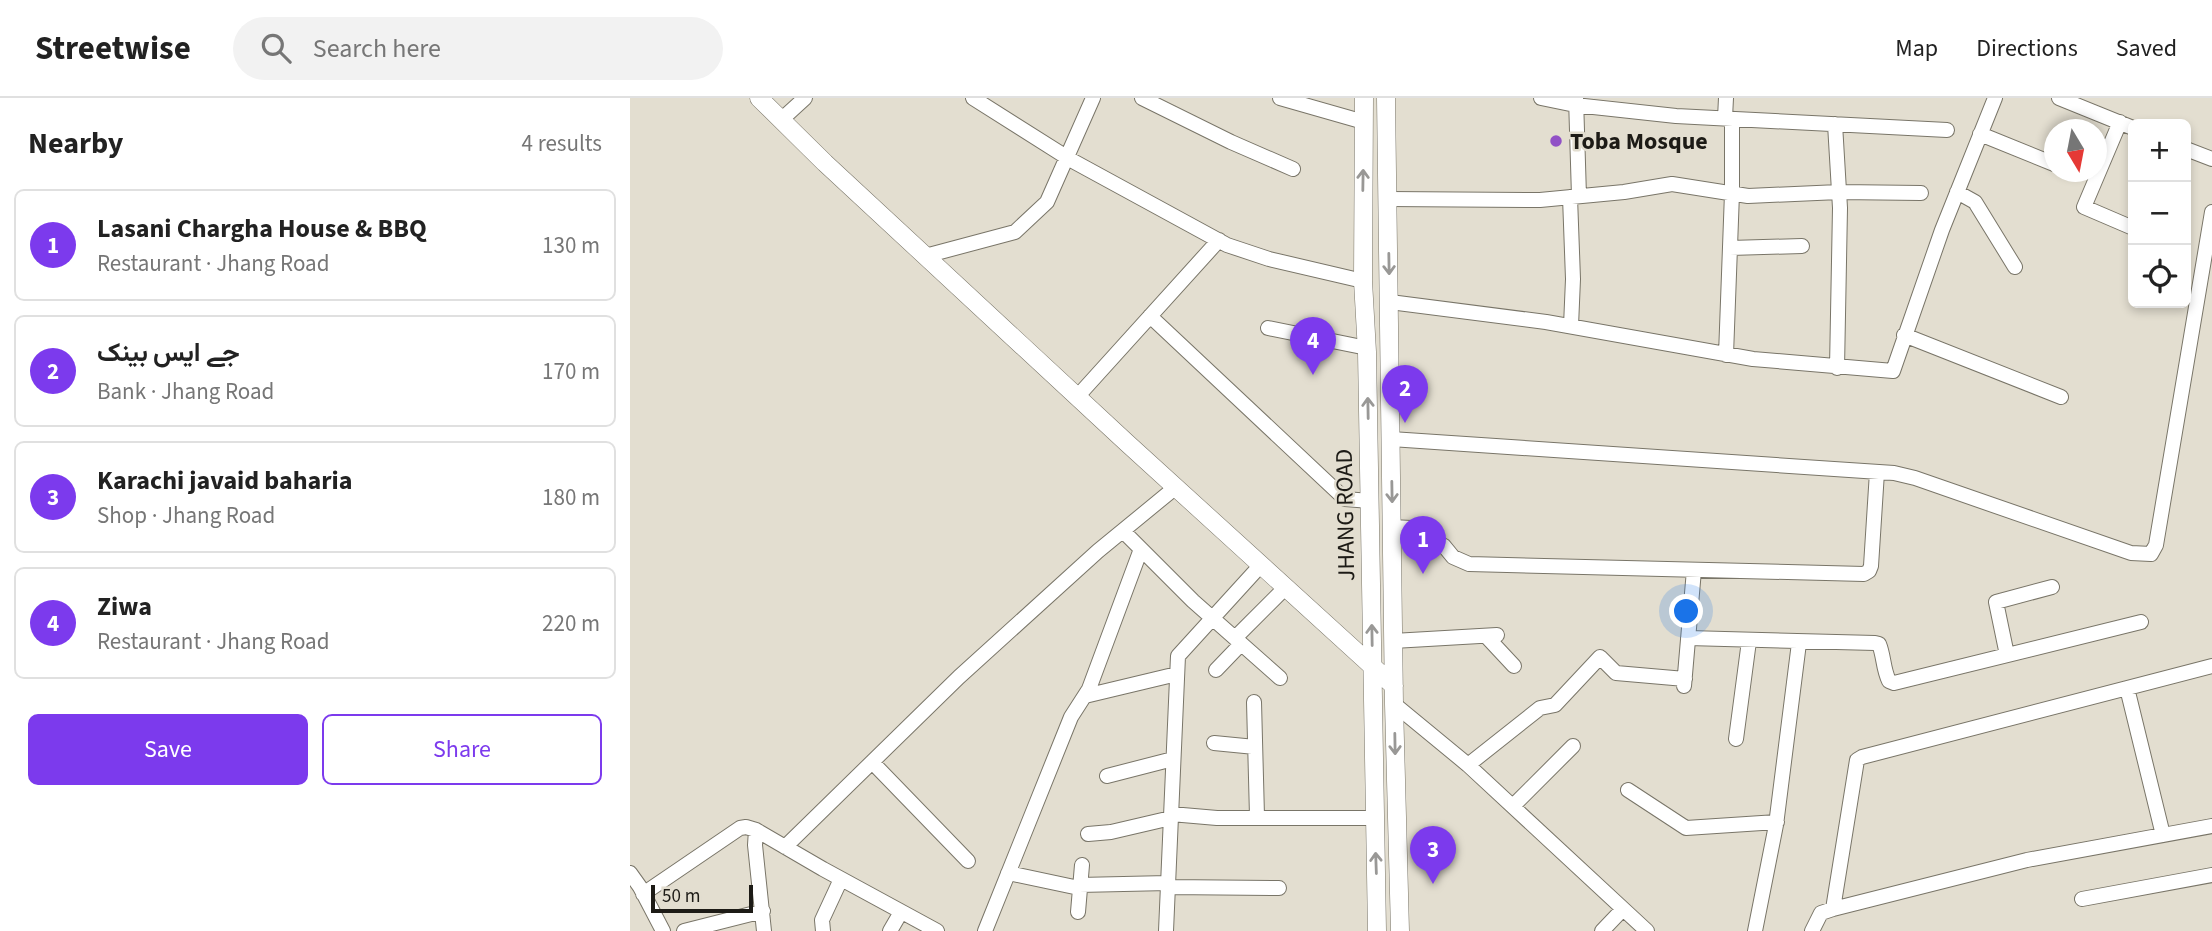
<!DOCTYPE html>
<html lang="en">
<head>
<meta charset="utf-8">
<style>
	body { margin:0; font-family:"Source Sans 3",Vazirmatn,sans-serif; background:#f2f2f2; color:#222 }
	.controls { position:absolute; right:21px; top:21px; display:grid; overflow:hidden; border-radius:10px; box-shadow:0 4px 10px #0003 }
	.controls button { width:63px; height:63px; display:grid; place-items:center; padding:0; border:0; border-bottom:2px solid #e0e0e0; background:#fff; color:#222; font:35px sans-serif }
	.compass { position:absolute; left:1414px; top:21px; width:63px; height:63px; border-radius:50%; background:#fff; box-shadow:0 4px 10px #0003; rotate:170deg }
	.scale { position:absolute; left:21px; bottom:18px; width:102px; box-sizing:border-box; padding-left:7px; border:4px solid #1d1b16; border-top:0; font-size:19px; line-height:24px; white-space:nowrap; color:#1d1b16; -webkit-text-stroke:5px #e3ded0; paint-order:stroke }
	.you { position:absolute; left:1057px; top:514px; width:24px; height:24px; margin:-18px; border:5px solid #fff; border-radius:50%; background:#1a73e8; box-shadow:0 0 0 10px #1a73e833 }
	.badge { display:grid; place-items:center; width:46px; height:46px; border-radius:50%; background:#7c3aed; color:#fff; font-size:23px; font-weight:700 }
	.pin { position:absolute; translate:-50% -58px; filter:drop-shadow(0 2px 4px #0008) }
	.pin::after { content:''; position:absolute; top:37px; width:24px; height:21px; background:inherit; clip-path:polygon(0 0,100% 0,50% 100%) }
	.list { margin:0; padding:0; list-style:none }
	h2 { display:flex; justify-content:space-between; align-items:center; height:91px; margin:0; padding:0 28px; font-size:30px }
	h2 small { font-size:23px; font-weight:400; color:#767676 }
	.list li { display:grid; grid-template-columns:46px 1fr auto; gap:21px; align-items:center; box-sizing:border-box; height:112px; margin:0 14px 14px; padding:0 14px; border:2px solid #e0e0e0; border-radius:10px }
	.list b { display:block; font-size:26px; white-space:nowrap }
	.list p { margin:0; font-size:23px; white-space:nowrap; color:#767676 }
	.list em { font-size:23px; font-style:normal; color:#767676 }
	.actions { display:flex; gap:14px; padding:21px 28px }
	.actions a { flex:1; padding:16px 0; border:2px solid #7c3aed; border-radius:10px; text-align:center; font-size:24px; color:#7c3aed }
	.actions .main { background:#7c3aed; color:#fff }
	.icon { flex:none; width:38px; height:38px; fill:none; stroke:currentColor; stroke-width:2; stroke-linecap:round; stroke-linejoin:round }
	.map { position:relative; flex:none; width:1582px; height:833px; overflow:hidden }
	header { display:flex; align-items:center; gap:42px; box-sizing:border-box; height:98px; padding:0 35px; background:#fff; border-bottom:2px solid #e0e0e0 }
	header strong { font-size:33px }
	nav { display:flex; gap:38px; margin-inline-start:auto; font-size:24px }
	.search { width:490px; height:63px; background:#f2f2f2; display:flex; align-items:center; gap:18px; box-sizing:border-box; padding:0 24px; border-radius:38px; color:#767676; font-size:26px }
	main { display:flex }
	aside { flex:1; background:#fff }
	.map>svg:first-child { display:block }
</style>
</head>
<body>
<header>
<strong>Streetwise</strong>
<div class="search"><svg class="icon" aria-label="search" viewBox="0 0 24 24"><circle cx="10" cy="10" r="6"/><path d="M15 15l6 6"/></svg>Search here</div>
<nav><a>Map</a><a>Directions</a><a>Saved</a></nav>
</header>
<main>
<aside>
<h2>Nearby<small>4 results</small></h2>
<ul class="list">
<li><span class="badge">1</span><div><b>Lasani Chargha House &amp; BBQ</b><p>Restaurant · Jhang Road</p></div><em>130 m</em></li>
<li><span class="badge">2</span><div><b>جے ایس بینک</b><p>Bank · Jhang Road</p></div><em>170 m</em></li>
<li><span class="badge">3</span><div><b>Karachi javaid baharia</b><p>Shop · Jhang Road</p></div><em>180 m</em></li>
<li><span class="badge">4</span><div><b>Ziwa</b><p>Restaurant · Jhang Road</p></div><em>220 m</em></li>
</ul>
<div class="actions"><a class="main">Save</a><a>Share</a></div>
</aside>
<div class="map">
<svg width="1582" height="833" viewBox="0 0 1582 833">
	<rect width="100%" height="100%" fill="#e3ded0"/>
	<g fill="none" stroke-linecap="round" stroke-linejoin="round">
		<g stroke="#797568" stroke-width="16">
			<path id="minor" d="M343,0L441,62L597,147L639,161L733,183
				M512,0L601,44L663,71
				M650,0L734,24
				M911,0L945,7L1046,18L1317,32
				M946,0L949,98
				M1429,0L1503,30
				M1095,20L1096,0
				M151,22L175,0
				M1490,24L1454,109L1503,130
				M1205,26L1210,110L1207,270
				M1350,36L1424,66
				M1556,51L1582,61
				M1327,94L1345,104L1385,169
				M940,99L943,181L941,228
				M758,101L910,102L994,94L1042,86L1118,98L1209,94L1291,95
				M1100,150L1172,148
				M295,158L385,134L417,104L463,0
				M760,204L916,224L1123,261L1263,273L1312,132L1365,0
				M520,218L715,401L740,403
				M638,230L737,250
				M1274,237L1431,299
				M1096,257L1102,95V21
				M447,299L589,142
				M761,341L1264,375L1285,380L1501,455L1521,456L1526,447L1582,114
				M762,429L781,430L814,448L823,459L839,466L1234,476L1239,473L1241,468L1247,374
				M493,433L563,503L650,580
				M856,538L884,568
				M605,540L655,490
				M1058,540L1245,545L1249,546C1254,558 1253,571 1259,583L1264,585L1511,524
				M763,543L867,537
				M1377,557L1366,504L1422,489
				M586,572L611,546
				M1054,588L1064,472
				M1497,590L1533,737
				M455,598L547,576
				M624,604L627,718
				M764,606L838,667L1017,833
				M1106,641L1119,543
				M584,645L625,649
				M242,664L338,763
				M838,667L910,610L925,607L970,559L986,575L1055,581
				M477,678L543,661
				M998,692L1056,730L1147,724
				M883,708L943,648
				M541,716L587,720H744
				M126,732L125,747L134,833
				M458,736L481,734L541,720
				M155,749L329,579L468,453L546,389
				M0,775L10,789L33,833
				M378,775L449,790
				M449,787L538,785
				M538,789L649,790
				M13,796L110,730L116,729L126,732L193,771L307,833
				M1452,801L1582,777
				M1203,811L1227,662L1232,659L1582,568
				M448,814L452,767
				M54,833L133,813
				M193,833L192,822L211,781
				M260,833L271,814
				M355,833L441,619L459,591L511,451
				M536,833L548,558L630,468
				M972,833L993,811
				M1125,833L1146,727L1169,545
				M1182,833L1191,815L1203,811L1397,762L1582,728"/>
		</g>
		<g stroke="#797568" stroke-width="19">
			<path id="major" d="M129,0L195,65L497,345L764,588
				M734,0L733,183L737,254L747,833
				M756,0L764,606L770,833"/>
		</g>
		<use href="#minor" stroke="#fff" stroke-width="14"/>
		<use href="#major" stroke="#fff" stroke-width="18"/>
	</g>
	<defs><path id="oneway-shaft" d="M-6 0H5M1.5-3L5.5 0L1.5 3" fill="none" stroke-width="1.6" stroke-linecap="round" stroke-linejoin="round" transform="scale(1.75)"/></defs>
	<g stroke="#999896">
		<use href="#oneway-shaft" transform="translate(733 82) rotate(-89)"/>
		<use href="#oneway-shaft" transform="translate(759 166) rotate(89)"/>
		<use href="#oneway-shaft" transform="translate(738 310) rotate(-91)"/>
		<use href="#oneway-shaft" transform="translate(762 394) rotate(89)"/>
		<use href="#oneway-shaft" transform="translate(742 537) rotate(-91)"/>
		<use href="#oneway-shaft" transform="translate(765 646) rotate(89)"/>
		<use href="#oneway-shaft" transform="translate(746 765) rotate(-92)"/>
	</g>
	<circle fill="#9151c6" stroke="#e3ded0" stroke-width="2.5" cx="926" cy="43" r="7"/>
	<g text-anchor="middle" stroke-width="5" stroke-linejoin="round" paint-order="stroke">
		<g font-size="24" font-weight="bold" fill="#1d1b16" stroke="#e3ded0" text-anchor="start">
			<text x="940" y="51">Toba Mosque</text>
		</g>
		<g font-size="24" fill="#1d1b16" stroke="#e3ded0">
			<text transform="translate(715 417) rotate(-91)" y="8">JHANG ROAD</text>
		</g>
	</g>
</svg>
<div class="controls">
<button>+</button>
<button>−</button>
<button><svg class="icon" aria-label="locate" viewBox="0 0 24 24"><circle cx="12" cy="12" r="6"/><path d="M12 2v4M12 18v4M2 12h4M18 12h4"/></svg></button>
</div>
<svg class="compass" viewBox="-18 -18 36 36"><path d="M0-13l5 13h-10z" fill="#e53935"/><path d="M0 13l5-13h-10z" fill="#767676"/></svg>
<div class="scale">50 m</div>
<div class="you"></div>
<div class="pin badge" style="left:793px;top:476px">1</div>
<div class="pin badge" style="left:775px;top:325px">2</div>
<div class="pin badge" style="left:803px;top:786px">3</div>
<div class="pin badge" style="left:683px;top:277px">4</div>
</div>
</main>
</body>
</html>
